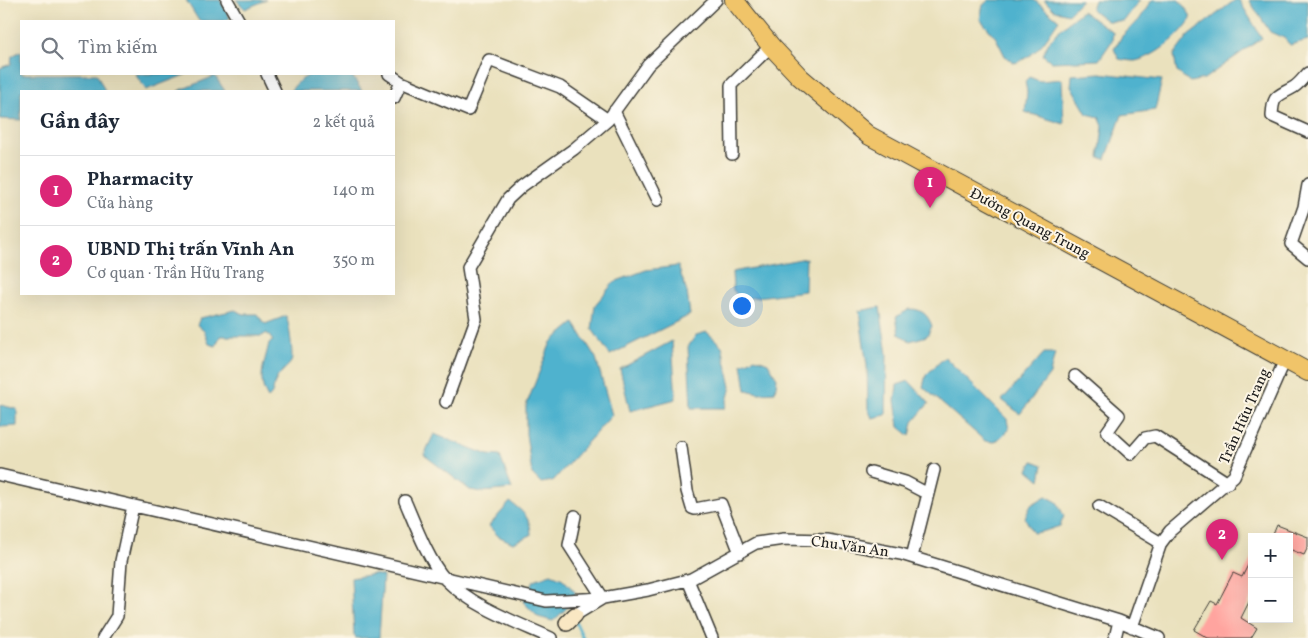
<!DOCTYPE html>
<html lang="vi">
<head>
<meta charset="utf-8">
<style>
	body { margin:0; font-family:Vollkorn,serif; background:#f6f6f7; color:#1f2937 }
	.controls { position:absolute; right:15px; bottom:15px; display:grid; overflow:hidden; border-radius:0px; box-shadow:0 5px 20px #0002 }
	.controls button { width:45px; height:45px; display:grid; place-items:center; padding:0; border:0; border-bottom:1px solid #e0e1e3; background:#fff; color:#1f2937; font:25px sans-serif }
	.you { position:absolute; left:741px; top:305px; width:18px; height:18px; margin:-12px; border:4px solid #fff; border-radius:50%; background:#1a73e8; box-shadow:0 0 0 8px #1a73e833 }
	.badge { display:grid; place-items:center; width:32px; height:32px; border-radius:50%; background:#db2777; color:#fff; font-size:16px; font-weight:700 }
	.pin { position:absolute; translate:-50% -41px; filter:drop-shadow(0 1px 2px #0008) }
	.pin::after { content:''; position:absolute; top:26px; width:18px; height:15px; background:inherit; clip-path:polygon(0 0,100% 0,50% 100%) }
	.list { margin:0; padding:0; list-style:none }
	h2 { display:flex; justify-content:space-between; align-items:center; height:65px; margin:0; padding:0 20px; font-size:21px }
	h2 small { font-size:16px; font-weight:400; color:#747a83 }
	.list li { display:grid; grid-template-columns:32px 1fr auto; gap:15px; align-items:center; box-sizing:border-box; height:70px; padding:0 20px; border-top:1px solid #e0e1e3 }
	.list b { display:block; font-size:19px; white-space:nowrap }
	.list p { margin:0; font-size:16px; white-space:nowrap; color:#747a83 }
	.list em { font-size:16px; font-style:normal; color:#747a83 }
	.icon { flex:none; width:28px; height:28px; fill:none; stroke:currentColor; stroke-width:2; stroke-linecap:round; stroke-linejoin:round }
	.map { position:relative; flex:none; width:1308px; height:638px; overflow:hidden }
	.search { position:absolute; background:#fff; box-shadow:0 5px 20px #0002; left:20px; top:20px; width:375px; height:55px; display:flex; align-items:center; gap:12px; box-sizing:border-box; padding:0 18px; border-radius:0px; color:#747a83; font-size:19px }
	.panel { position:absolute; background:#fff; box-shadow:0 5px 20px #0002; left:20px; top:90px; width:375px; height:205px; border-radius:0px }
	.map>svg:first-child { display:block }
</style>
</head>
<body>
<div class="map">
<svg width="1308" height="638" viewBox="0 0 1308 638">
	<rect width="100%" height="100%" fill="#fcf5e5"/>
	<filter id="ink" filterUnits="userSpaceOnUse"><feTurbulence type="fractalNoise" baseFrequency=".02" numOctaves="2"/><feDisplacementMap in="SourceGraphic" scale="10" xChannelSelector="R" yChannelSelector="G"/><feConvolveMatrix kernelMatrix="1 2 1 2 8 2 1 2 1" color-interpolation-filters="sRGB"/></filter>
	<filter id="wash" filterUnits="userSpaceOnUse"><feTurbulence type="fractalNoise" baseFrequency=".0096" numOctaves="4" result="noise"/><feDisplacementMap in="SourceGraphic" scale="20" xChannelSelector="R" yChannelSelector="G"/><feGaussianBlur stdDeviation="1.12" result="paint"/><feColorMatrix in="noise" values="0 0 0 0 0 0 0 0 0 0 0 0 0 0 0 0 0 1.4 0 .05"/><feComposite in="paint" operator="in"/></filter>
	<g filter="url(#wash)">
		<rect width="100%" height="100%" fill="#eae1bd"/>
		<path fill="#4fb2ce" stroke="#366775" d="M186,0H220L230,18L225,21H199Z
			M236,0H266L245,9Z
			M989,0H1034L1059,20C1045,40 1039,54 1015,63L1005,56L996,38L980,19L983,5Z
			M1044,0H1082L1068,14L1054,10Z
			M1094,0H1140L1124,21H1107L1091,9Z
			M1152,0H1179L1189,13L1191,19C1180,36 1156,57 1135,61C1130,61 1124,60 1119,59L1114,49L1122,36L1139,20Z
			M1235,0H1239L1262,38L1204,79L1190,82L1177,72L1174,55L1188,36Z
			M1249,0H1308V40L1290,45L1284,38L1270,32Z
			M1082,11L1113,32L1112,41L1099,60L1052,62L1043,55C1049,35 1067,24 1082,11Z
			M21,51V74H97L105,91H21V120L0,119V68L11,64L12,56Z
			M1100,73L1162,80L1155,110L1122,115L1106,159L1099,158L1103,126L1099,117L1087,114L1071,86L1072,75Z
			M135,74H187L146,90Z
			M311,74H351L362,91H290L299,81Z
			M215,76L225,91H178Z
			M1029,77L1040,81L1062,79L1064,124L1025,112L1027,92L1025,81Z
			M806,258L805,291L741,299L733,290L732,272Z
			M678,266L687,292L690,315L610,355L592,329L595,305L614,282L646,270Z
			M880,307L887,354L886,415L872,418L868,409L867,366L859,311Z
			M910,309C922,309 928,315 932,326L927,336L910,341L899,334L896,317Z
			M235,310L244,314H257L265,324L286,316C289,322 294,357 291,362C287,368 279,373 276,380C273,387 274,394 268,398C256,379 265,363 269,343L273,341L267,333L262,336H220L216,346L209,344L204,331L197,325L200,318Z
			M574,323L596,358L612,415L553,481L541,483L532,474L526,434V406L551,342Z
			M707,332L722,346L731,387L725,408H691L688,347L696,335Z
			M672,341L676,399L630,411L620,369Z
			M1044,353H1055L1050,374L1020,414L1002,400Z
			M945,357L1007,419L1009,430L995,442L985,441L923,387L926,375Z
			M755,358L768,363L777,378L775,392L759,393L746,390L742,364Z
			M909,381L929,403L913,422L910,436L899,427L895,401L897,385Z
			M0,405L17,409V426L0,427Z
			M434,434L488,455L500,456L512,489L482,492L470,490L424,455Z
			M1033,461L1043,465L1040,480L1028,470Z
			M1046,496L1057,502L1064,516L1060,526L1045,531L1033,533L1025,518L1031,505Z
			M510,502C523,511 531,518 531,535L513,543L498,536L489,526Z
			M374,574L383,576L379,638H356L354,635L351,578Z
			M551,574L563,579L576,593L566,609L553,621L538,617L523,602L534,580Z"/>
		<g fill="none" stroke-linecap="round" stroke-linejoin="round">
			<path stroke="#4fb2ce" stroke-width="3" d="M575,621L583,638"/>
		</g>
		<g id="blocks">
			<path fill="#ffa49f" d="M1277,525L1308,537V547L1304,555L1289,549V537H1272Z
				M1252,557V596L1241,618L1257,628L1251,638H1208L1194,630L1211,601L1217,604L1233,573L1242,577Z"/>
		</g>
	</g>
	<g filter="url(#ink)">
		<use href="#blocks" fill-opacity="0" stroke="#3b3a34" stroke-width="1"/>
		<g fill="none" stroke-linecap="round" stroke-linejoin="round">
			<g stroke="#3b3a34" stroke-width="14">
				<path id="street" d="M227,0L239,21
					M1308,73C1304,77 1299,84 1294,87C1277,97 1273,94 1272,116L1308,132
					M267,74L275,91
					M389,74L401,82L468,110L489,60L560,87L608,120
					M394,98L401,82
					M614,111L658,200
					M732,154L731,85L771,46
					M1308,185L1304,207L1291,244L1308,258
					M1075,376L1119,415L1107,432L1131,454L1145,438L1155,436L1228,483
					M446,402L476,319L468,267L508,199L522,186L574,149L608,120L648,65L716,0
					M681,447L687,491L692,508L695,509L721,504L740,553
					M871,472L905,482L928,494
					M0,475L546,601L603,598L569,545L575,516
					M405,501C414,522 429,562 445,579C473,607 516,622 551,638
					M1099,506L1161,543
					M912,557L934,470
					M688,580L712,638
					M575,615L603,598L648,590L691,579L756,543L784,539L827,540L901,554L1119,621L1159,638
					M1132,627L1161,543L1170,531L1234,476L1285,360
					M103,638L117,616L121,561L133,506
					M1115,638L1119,621"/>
			</g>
			<g stroke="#3b3a34" stroke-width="18">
				<path id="secondary" d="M567,623L575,615"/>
			</g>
			<g stroke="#3b3a34" stroke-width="20">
				<path id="primary" d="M734,0L771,46L800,77L868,135L1308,372"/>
			</g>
			<use href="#street" stroke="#fff" stroke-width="11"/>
			<use href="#secondary" stroke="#f9e7c3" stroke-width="15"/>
			<use href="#primary" stroke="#f0c469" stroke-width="18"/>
		</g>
	</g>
	<g text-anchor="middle" stroke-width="4" stroke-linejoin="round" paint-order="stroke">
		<g font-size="15" fill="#1c1c1c" stroke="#fcf5e5">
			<text transform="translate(1030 223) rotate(28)" y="5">Đường Quang Trung</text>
			<text transform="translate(1244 416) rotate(-66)" y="5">Trần Hữu Trang</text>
			<text transform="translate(850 546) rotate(8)" y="5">Chu Văn An</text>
		</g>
	</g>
</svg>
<div class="controls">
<button>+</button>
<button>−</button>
</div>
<div class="you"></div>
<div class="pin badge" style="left:930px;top:208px">1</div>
<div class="pin badge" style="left:1222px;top:560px">2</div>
<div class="search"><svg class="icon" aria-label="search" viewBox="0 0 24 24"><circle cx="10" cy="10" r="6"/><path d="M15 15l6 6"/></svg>Tìm kiếm</div>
<section class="panel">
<h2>Gần đây<small>2 kết quả</small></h2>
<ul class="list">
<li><span class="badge">1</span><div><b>Pharmacity</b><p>Cửa hàng</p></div><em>140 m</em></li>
<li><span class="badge">2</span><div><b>UBND Thị trấn Vĩnh An</b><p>Cơ quan · Trần Hữu Trang</p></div><em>350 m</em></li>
</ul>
</section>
</div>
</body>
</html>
